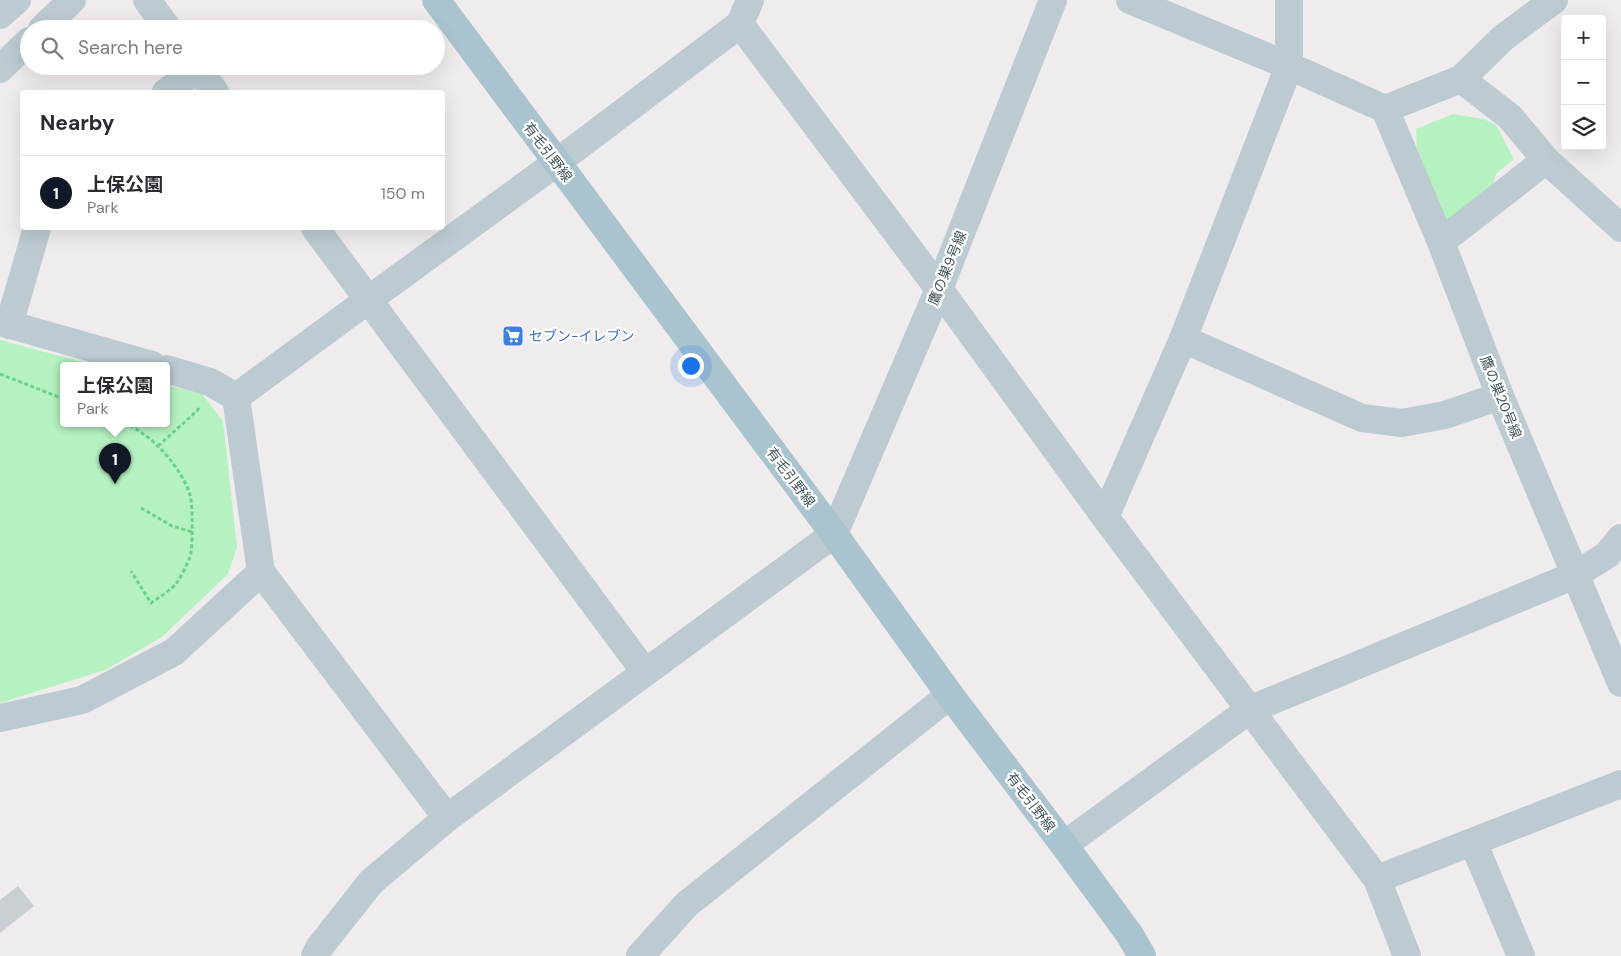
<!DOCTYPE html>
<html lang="en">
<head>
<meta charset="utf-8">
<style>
	body { margin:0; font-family:"DM Sans","Noto Sans JP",sans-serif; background:#f2f2f3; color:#2b2b33 }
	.controls { position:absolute; right:15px; top:15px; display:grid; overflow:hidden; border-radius:5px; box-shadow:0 5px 20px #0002 }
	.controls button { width:45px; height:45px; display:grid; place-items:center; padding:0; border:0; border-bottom:1px solid #e1e1e2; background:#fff; color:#2b2b33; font:25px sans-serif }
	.you { position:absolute; left:690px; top:365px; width:18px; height:18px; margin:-12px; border:4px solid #fff; border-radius:50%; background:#1a73e8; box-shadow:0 0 0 8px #1a73e833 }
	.badge { display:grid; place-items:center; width:32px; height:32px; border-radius:50%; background:#111827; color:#fff; font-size:16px; font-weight:700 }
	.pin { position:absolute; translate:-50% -41px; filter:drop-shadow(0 1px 2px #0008) }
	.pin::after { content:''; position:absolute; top:26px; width:18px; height:15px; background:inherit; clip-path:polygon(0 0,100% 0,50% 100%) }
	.popup { position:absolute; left:60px; top:362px; width:110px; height:65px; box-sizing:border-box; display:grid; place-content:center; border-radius:5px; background:#fff; filter:drop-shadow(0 1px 4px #0005); font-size:16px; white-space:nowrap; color:#7c7c81 }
	.popup b { font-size:19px; color:#2b2b33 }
	.popup::after { content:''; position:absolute; left:50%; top:100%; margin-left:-10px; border:10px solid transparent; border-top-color:#fff }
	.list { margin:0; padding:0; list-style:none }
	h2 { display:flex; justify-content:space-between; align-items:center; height:65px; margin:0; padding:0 20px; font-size:21px }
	h2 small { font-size:16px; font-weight:400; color:#7c7c81 }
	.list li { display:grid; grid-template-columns:32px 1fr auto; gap:15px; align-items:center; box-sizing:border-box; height:75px; padding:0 20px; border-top:1px solid #e1e1e2 }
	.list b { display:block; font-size:19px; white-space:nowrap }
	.list p { margin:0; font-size:16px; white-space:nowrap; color:#7c7c81 }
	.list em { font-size:16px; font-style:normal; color:#7c7c81 }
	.icon { flex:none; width:28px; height:28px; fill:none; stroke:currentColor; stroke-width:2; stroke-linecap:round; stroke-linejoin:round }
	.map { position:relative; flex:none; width:1621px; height:956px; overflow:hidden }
	.search { position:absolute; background:#fff; box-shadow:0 5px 20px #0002; left:20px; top:20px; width:425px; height:55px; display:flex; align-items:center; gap:12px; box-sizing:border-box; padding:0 18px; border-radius:28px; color:#7c7c81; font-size:19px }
	.panel { position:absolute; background:#fff; box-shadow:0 5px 20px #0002; left:20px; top:90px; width:425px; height:140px; border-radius:5px }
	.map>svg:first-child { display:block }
</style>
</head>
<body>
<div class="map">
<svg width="1621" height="956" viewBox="0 0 1621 956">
	<rect width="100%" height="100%" fill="#f0eced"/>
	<path fill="#b5f2c0" d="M1453,114L1484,119L1496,125L1514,159L1496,174L1490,193L1447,225L1417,148L1416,129Z
		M0,340L94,365H64V423H166V385L202,394L223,421L237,547L228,574L162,637L105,670L0,703Z"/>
	<path fill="#c8ced2" d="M18,886L34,906L0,933V900Z"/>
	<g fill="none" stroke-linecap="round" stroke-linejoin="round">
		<path stroke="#6ad38a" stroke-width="3" stroke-dasharray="4 2.5" stroke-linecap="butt" d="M0,374L64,399
			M124,423C151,433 182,468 190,495C193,504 193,548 190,557C187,565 182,574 178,581C172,590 159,597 151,603L131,571
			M158,446L197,411L199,408
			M141,508L172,526L192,532"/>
		<path stroke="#bbcbd1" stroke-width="28" d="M147,0L168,29
			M1130,0L1289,66L1385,109L1461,79L1510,117L1546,160L1621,228
			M0,15L17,0
			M740,24L939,289L1105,517L1377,879L1407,956
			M42,29L72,0
			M196,66L215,92
			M0,69L29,41
			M1461,79L1503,38L1554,0
			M166,92L198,69
			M1385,109L1441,242L1500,396L1621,683
			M315,228L645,672
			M1441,242L1546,160
			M0,322L152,365
			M9,325L37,228
			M1183,339L1362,418L1402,423L1445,415L1500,396
			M166,369L210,382L236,397
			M236,397L368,300L556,163L740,24L750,0
			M1105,517L1183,339L1289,66V0
			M261,572L447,818
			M0,718L82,700L174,652L261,572L236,397
			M1473,842L1521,956
			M1064,845L1249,710L1575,575L1607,555L1621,538
			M1377,879L1621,784
			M315,956L319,948L371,882L447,818L834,534L939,289L1053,0
			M640,956L687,904L950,695"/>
		<path stroke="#a9c4cf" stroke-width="28" d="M436,0L834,534L950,695L1064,845L1130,935L1142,956"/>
	</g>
	<defs>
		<g id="supermarket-square" transform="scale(1.125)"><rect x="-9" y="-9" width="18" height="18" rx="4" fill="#3f7fe0" stroke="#fff"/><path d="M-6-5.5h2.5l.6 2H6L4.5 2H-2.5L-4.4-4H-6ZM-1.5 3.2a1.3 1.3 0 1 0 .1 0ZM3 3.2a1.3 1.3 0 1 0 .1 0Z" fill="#fff"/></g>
	</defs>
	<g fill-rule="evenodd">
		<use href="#supermarket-square" x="513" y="336"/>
	</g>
	<g text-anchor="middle" stroke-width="4.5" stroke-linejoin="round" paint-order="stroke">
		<g font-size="14" fill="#43555b" stroke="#fff">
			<text transform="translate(548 152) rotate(53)" y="5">有毛引野線</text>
			<text transform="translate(947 268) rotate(-68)" y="5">鷹の巣9号線</text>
			<text transform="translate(1501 397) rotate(68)" y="5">鷹の巣20号線</text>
			<text transform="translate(791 477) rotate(53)" y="5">有毛引野線</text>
			<text transform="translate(1031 802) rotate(53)" y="5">有毛引野線</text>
		</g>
		<g font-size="14" fill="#366cbe" stroke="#fff" text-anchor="start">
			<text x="529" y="341">セブン-イレブン</text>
		</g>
	</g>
</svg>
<div class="controls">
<button>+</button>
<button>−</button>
<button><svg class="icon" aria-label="layers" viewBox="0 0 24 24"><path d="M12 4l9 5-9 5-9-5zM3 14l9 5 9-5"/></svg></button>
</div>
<div class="you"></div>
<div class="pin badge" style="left:115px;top:484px">1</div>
<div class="popup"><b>上保公園</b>Park</div>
<div class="search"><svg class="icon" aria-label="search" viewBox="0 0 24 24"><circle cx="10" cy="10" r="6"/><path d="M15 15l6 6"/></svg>Search here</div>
<section class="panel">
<h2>Nearby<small></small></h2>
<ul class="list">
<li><span class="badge">1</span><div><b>上保公園</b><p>Park</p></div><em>150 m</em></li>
</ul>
</section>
</div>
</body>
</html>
